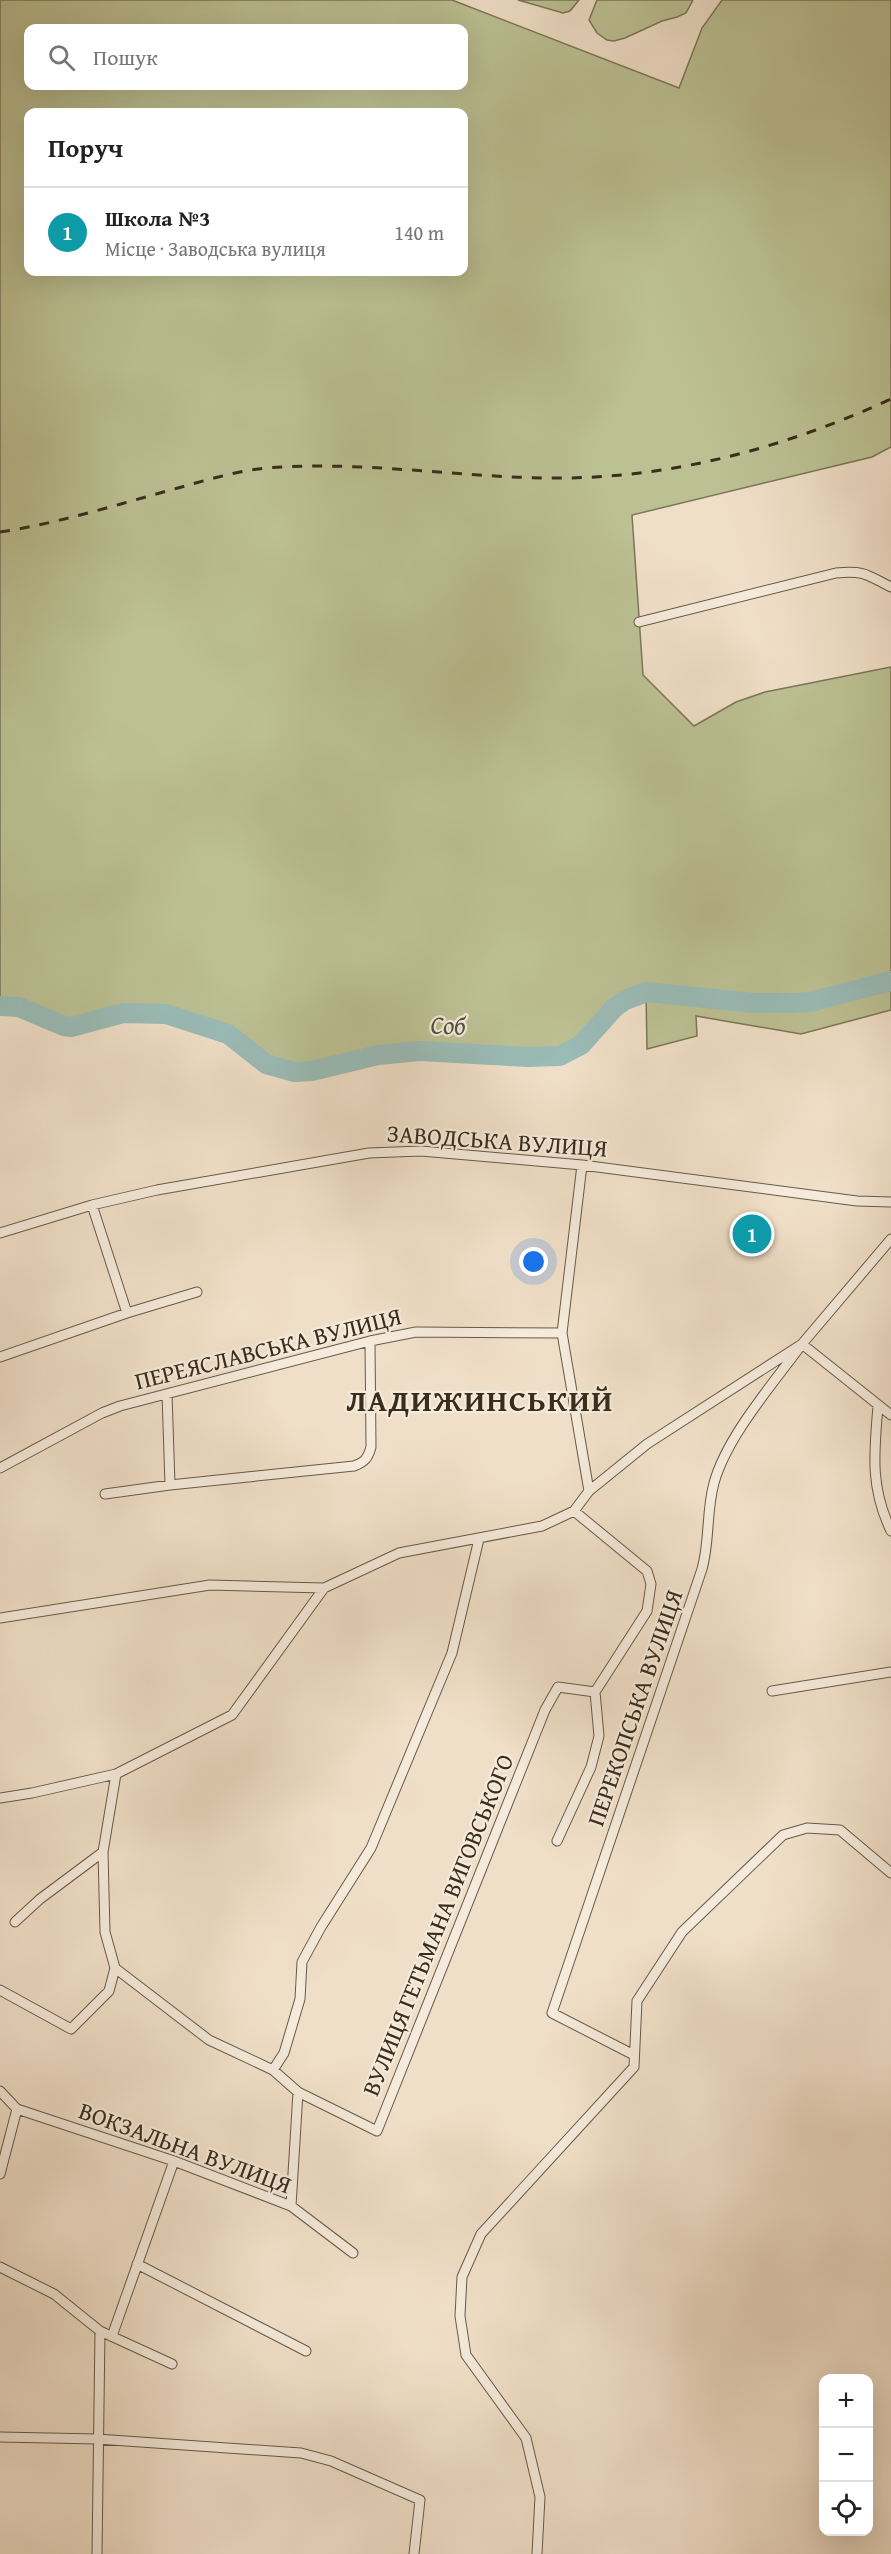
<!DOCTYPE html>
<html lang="uk">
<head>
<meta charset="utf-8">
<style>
	body { margin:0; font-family:"Gentium Book Plus",serif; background:#f2f2f2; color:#222 }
	.controls { position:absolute; right:18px; bottom:18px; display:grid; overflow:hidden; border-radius:12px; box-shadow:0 6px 24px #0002 }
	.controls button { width:54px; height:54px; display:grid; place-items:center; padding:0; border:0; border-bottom:2px solid #e0e0e0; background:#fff; color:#222; font:30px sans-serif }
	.you { position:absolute; left:534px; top:1262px; width:21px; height:21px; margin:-15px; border:4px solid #fff; border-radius:50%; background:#1a73e8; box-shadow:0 0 0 9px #1a73e833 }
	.badge { display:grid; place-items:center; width:39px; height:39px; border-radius:50%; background:#1a73e8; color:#fff; font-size:20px; font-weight:700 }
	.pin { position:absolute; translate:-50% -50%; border:3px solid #fff; box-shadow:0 2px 6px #0006 }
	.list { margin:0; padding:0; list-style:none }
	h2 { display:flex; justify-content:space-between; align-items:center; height:78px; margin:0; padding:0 24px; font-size:26px }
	h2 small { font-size:20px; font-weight:400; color:#767676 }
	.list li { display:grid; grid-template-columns:39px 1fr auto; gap:18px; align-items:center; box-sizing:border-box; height:90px; padding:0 24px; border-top:2px solid #e0e0e0 }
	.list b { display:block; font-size:22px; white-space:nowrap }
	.list p { margin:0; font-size:20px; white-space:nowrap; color:#767676 }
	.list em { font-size:20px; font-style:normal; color:#767676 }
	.icon { flex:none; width:33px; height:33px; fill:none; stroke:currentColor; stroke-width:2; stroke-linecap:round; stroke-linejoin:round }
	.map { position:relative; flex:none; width:891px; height:2554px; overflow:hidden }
	.search { position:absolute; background:#fff; box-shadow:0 6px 24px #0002; left:24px; top:24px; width:444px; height:66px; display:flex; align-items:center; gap:15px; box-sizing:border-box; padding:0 21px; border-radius:12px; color:#767676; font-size:22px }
	.panel { position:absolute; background:#fff; box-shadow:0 6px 24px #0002; left:24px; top:108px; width:444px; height:168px; border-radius:12px }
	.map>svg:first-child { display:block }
</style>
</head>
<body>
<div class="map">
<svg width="891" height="2554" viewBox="0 0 891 2554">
	<rect width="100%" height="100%" fill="#f0dfc8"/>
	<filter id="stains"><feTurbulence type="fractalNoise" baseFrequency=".00333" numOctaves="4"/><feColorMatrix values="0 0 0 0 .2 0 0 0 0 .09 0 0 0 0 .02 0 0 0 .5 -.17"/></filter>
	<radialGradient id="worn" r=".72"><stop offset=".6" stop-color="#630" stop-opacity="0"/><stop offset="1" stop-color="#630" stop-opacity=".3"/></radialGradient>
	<path fill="#bcc194" stroke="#7a7758" stroke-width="1.5" fill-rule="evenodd" d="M0,0H452L679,88L702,28L722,0H891V447L872,457L632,515L643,675L694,726L736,702L765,692L891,667V1010L801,1034L696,1016L697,1036L647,1049L646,992L625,1000L615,1007L575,1050L549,1058L420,1051L378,1055L312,1071L295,1072L266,1064L228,1034L166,1014L123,1013L71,1027L64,1026L19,1007L0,1006ZM28,28H464V86H28ZM28,112H464V272H28Z
		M518,0H579L570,11L563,13Z
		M597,0H693L686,13L677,17L662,21L625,38L614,41L607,40L597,33L589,20Z"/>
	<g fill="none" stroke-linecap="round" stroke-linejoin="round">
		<path stroke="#9abcb7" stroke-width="20" d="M0,1006L19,1007L64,1026L71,1027L123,1013L166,1014L228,1034L266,1064L295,1072L312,1071L378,1055L420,1051L528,1057L560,1056L581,1045L615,1007L625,1000L647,992L754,1003H794L810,1002L891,981"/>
		<g stroke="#675a47" stroke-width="11">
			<path id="minor" d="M639,622L836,573C865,570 867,575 891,587
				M582,1165L562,1333L589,1491
				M92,1205L127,1313
				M0,1233L92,1205L157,1190L369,1153L421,1151L582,1165L857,1201L891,1202
				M0,1357L127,1313L197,1292
				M167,1394L170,1485
				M878,1406C874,1453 870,1487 891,1531
				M0,1468L102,1413L120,1406L370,1341L416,1332L562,1333
				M105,1494L170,1485L354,1466C365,1462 368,1458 371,1447L370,1341
				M0,1618L210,1585L324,1588
				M772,1691L891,1672
				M116,1774L103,1852L105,1932L115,1968L209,2040L273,2070L298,2092L377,2131L545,1710L558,1687L595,1692
				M0,1798L32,1793L116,1774L232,1715L324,1588L399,1553L542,1526L574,1511L589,1491L647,1444L802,1344L891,1239
				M557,1841L591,1767L599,1736L595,1692L647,1611L651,1584L647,1571L574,1511
				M15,1922L40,1899L103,1852
				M0,1990L71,2029L109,1991L115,1968
				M634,2055L552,2013L702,1569C710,1541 706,1512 714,1483C727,1436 773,1384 802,1344L891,1415
				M273,2070L284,2053L300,1999L302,1962L321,1927L371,1848L452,1653L479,1539
				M0,2091L17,2109L174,2161L291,2206L353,2253
				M0,2174L17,2109
				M291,2206L298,2092
				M137,2264L306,2351
				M0,2267L54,2294L100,2331L172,2364
				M112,2336L174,2161
				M0,2437L97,2439L301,2453L331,2461L420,2500L414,2554
				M97,2554L100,2331
				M537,2554L540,2497L526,2438L466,2355L460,2316L462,2277L481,2234L634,2067L637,2001L682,1932L783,1835L807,1828L840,1830L891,1873"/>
		</g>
		<use href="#minor" stroke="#f5eadb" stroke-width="9"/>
		<path stroke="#392d1c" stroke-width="3" stroke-dasharray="10 10" stroke-linecap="butt" d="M0,532C60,523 119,504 178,488C207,480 236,471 267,468C367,460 465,479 564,478C678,477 789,446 891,399"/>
	</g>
	<g text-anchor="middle" stroke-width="4.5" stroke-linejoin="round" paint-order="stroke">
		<g font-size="24" fill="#392d1c" stroke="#f5eadb">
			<text transform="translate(497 1141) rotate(4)" y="8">ЗАВОДСЬКА ВУЛИЦЯ</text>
			<text transform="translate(268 1349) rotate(-14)" y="8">ПЕРЕЯСЛАВСЬКА ВУЛИЦЯ</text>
			<text transform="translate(635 1708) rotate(-71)" y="8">ПЕРЕКОПСЬКА ВУЛИЦЯ</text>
			<text transform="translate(438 1925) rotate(-68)" y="8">ВУЛИЦЯ ГЕТЬМАНА ВИГОВСЬКОГО</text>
			<text transform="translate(185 2148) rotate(20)" y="8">ВОКЗАЛЬНА ВУЛИЦЯ</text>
		</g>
		<g font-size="26" font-style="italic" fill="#515143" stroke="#f5eadb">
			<text transform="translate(448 1025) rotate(2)" y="9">Соб</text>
		</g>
		<g font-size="30" font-weight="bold" letter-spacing="1.5" fill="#392d1c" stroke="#f5eadb">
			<text x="480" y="1411">ЛАДИЖИНСЬКИЙ</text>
		</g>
	</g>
	<rect width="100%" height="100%" filter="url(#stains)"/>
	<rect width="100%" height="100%" fill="url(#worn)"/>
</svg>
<div class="controls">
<button>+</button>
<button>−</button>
<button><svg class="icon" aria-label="locate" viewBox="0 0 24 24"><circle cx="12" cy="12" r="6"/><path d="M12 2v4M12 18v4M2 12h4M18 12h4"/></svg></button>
</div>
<div class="you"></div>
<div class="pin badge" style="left:752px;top:1234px;background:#0f9aa8">1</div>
<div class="search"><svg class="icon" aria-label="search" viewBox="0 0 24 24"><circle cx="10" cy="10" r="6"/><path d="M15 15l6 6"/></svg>Пошук</div>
<section class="panel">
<h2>Поруч<small></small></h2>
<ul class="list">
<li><span class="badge" style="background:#0f9aa8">1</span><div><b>Школа №3</b><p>Місце · Заводська вулиця</p></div><em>140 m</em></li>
</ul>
</section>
</div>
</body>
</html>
